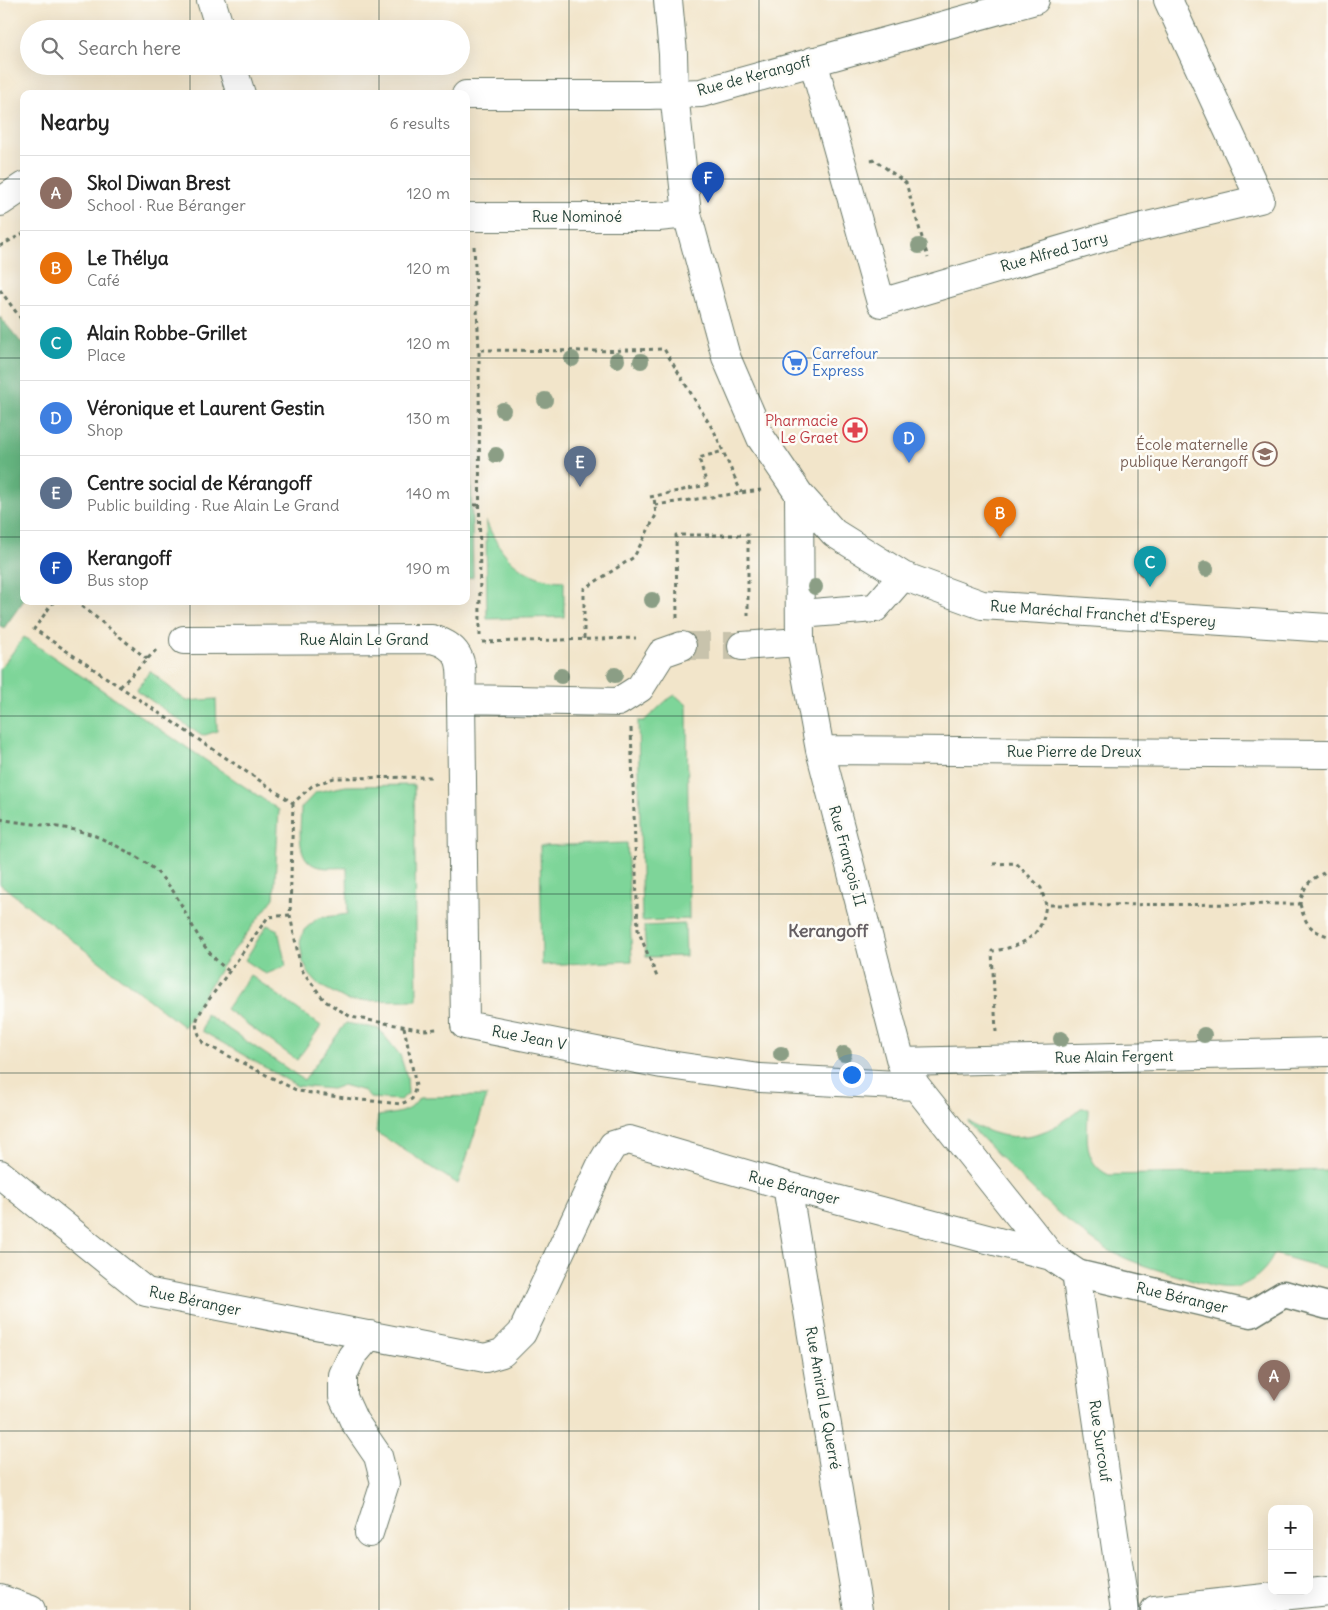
<!DOCTYPE html>
<html lang="en">
<head>
<meta charset="utf-8">
<style>
	body { margin:0; font-family:Delius,sans-serif; background:#f6f6f6; color:#222 }
	.controls { position:absolute; right:15px; bottom:15px; display:grid; overflow:hidden; border-radius:10px; box-shadow:0 5px 20px #0002 }
	.controls button { width:45px; height:45px; display:grid; place-items:center; padding:0; border:0; border-bottom:1px solid #e0e0e0; background:#fff; color:#222; font:25px sans-serif }
	.you { position:absolute; left:851px; top:1074px; width:18px; height:18px; margin:-12px; border:4px solid #fff; border-radius:50%; background:#1a73e8; box-shadow:0 0 0 8px #1a73e833 }
	.badge { display:grid; place-items:center; width:32px; height:32px; border-radius:50%; background:#b5179e; color:#fff; font-size:16px; font-weight:700 }
	.pin { position:absolute; translate:-50% -41px; filter:drop-shadow(0 1px 2px #0008) }
	.pin::after { content:''; position:absolute; top:26px; width:18px; height:15px; background:inherit; clip-path:polygon(0 0,100% 0,50% 100%) }
	.list { margin:0; padding:0; list-style:none }
	h2 { display:flex; justify-content:space-between; align-items:center; height:65px; margin:0; padding:0 20px; font-size:21px }
	h2 small { font-size:16px; font-weight:400; color:#767676 }
	.list li { display:grid; grid-template-columns:32px 1fr auto; gap:15px; align-items:center; box-sizing:border-box; height:75px; padding:0 20px; border-top:1px solid #e0e0e0 }
	.list b { display:block; font-size:19px; white-space:nowrap }
	.list p { margin:0; font-size:16px; white-space:nowrap; color:#767676 }
	.list em { font-size:16px; font-style:normal; color:#767676 }
	.icon { flex:none; width:28px; height:28px; fill:none; stroke:currentColor; stroke-width:2; stroke-linecap:round; stroke-linejoin:round }
	.map { position:relative; flex:none; width:1328px; height:1610px; overflow:hidden }
	.search { position:absolute; background:#fff; box-shadow:0 5px 20px #0002; left:20px; top:20px; width:450px; height:55px; display:flex; align-items:center; gap:12px; box-sizing:border-box; padding:0 18px; border-radius:28px; color:#767676; font-size:19px }
	.panel { position:absolute; background:#fff; box-shadow:0 5px 20px #0002; left:20px; top:90px; width:450px; height:515px; border-radius:10px }
	.map>svg:first-child { display:block }
</style>
</head>
<body>
<div class="map">
<svg width="1328" height="1610" viewBox="0 0 1328 1610">
	<rect width="100%" height="100%" fill="#fdfcf7"/>
	<filter id="ink" filterUnits="userSpaceOnUse"><feTurbulence type="fractalNoise" baseFrequency=".02" numOctaves="2"/><feDisplacementMap in="SourceGraphic" scale="10" xChannelSelector="R" yChannelSelector="G"/><feConvolveMatrix kernelMatrix="1 2 1 2 8 2 1 2 1" color-interpolation-filters="sRGB"/></filter>
	<filter id="wash" filterUnits="userSpaceOnUse"><feTurbulence type="fractalNoise" baseFrequency=".0096" numOctaves="4" result="noise"/><feDisplacementMap in="SourceGraphic" scale="20" xChannelSelector="R" yChannelSelector="G"/><feGaussianBlur stdDeviation="1.12" result="paint"/><feColorMatrix in="noise" values="0 0 0 0 0 0 0 0 0 0 0 0 0 0 0 0 0 1.4 0 .05"/><feComposite in="paint" operator="in"/></filter>
	<g filter="url(#wash)">
		<rect width="100%" height="100%" fill="#f2e5ca"/>
		<path fill="#7ed599" stroke="#4e8966" d="M466,436H470L473,577L466,578Z
			M486,521C501,557 523,580 564,581V617L487,619Z
			M24,637L279,810L274,898L222,966L184,1027L0,884V669Z
			M150,671L186,701L216,699L217,731L202,736L136,690Z
			M675,695L687,705L689,919L642,921L638,721H644L667,700Z
			M414,785L417,1000L349,1001L319,985L309,974L303,962L300,942L304,930L318,918L348,914L347,868C339,867 328,869 319,867C294,861 301,827 301,808L316,792L346,786Z
			M627,843L632,961L542,965L540,846Z
			M685,924L686,956L646,957L644,926Z
			M267,925L278,930L286,966L266,974L245,960Z
			M250,975L321,1026L297,1060L226,1009Z
			M206,1014L304,1080L346,1023L379,1029L400,1055L407,1077L408,1094L400,1100L370,1098L364,1091L343,1085L332,1089L297,1086L202,1031Z
			M487,1096L458,1184L376,1132L378,1116C396,1113 409,1114 419,1097Z
			M1081,1108H1088C1088,1134 1081,1162 1109,1175L1328,1170V1269L1274,1254C1268,1269 1251,1285 1234,1287C1228,1288 1220,1287 1214,1286C1181,1276 1147,1269 1116,1254C1103,1248 1092,1239 1080,1231C1040,1200 1005,1162 970,1125L968,1121C1009,1147 1046,1139 1081,1108Z"/>
		<path fill="#66b681" stroke="#427a5a" d="M0,317L24,346V600L4,628L0,626Z"/>
	</g>
	<g filter="url(#ink)">
		<g fill="none" stroke-linecap="round" stroke-linejoin="round">
			<path stroke="#c8c3ac" stroke-width="28" stroke-dasharray="28 14" stroke-linecap="butt" d="M682,646H742"/>
			<g stroke="#697868" stroke-width="29">
				<path id="pedestrian" d="M1076,1273L1251,1314L1284,1294L1328,1306"/>
			</g>
			<g stroke="#697868" stroke-width="30">
				<path id="minor" d="M211,0L220,29
					M668,0L673,54L674,93L687,214L726,357L761,438L799,494L834,533L903,576L982,605L1328,628
					M813,61L881,303L1122,232L1260,199L1168,0
					M232,66L241,94
					M466,95H649L701,93L1035,0
					M0,202L24,186
					M466,217H658L687,214
					M799,494L800,642L820,750L901,1062L916,1086L1051,1256
					M800,614L875,608L903,576
					M184,640L432,639C466,648 462,669 461,699L618,702L640,688L662,653L682,646
					M742,646L800,642
					M461,699L465,1025L662,1064L760,1078L916,1086
					M820,750L1328,754
					M901,1062L1328,1052
					M0,1174L146,1292L485,1358L502,1353L522,1333L601,1165L613,1145L629,1140L787,1186L1051,1256L1076,1273L1125,1610
					M787,1186L858,1610
					M369,1533L385,1483L378,1456L354,1421L343,1397V1375L352,1356L370,1335
					M1155,1610L1328,1591"/>
			</g>
			<g stroke="#697868" stroke-width="30">
				<path id="tertiary" d="M0,1599L31,1610"/>
			</g>
			<path stroke="#697868" stroke-width="3" stroke-dasharray="4 4" stroke-linecap="butt" d="M871,161L875,160L906,183L928,258
				M0,246L24,233
				M474,246L479,350
				M0,290L24,323
				M650,497L707,485L699,458L723,451
				M466,505H479
				M655,505L761,490
				M54,601L34,629L293,803L312,786L334,778L432,777
				M76,601L147,659
				M677,618L676,535H748V617
				M480,636L479,350L593,351L664,349L715,433L741,492
				M584,639V589L634,557L656,515L654,497
				M482,642L636,638
				M120,687L156,650
				M631,728L638,930L657,977
				M293,803L290,915L301,969L325,1001L351,1017L424,1030L437,1029
				M0,819C29,825 63,825 90,834C103,838 139,857 150,866C157,871 165,881 171,888C191,917 198,949 229,971
				M993,864L1016,863L1041,888L1046,905L1300,904C1304,884 1310,879 1328,871
				M1300,904C1305,923 1309,930 1328,936
				M290,915L268,917L203,1008C193,1024 195,1026 203,1043L298,1091L352,1099L401,1104L412,1099L416,1086L404,1027
				M996,1032L992,951C1010,949 1033,942 1041,924C1044,918 1045,911 1046,905"/>
			<use href="#pedestrian" stroke="#fff" stroke-width="26"/>
			<use href="#minor" stroke="#fff" stroke-width="28"/>
			<use href="#tertiary" stroke="#fff" stroke-width="28"/>
		</g>
		<g fill="#8b9e85">
			<circle cx="919" cy="246" r="8"/>
			<circle cx="572" cy="359" r="8"/>
			<circle cx="617" cy="360" r="8"/>
			<circle cx="641" cy="361" r="8"/>
			<circle cx="545" cy="400" r="8"/>
			<circle cx="503" cy="410" r="8"/>
			<circle cx="496" cy="455" r="8"/>
			<circle cx="1145" cy="569" r="8"/>
			<circle cx="1206" cy="569" r="8"/>
			<circle cx="815" cy="587" r="8"/>
			<circle cx="652" cy="600" r="8"/>
			<circle cx="615" cy="675" r="8"/>
			<circle cx="561" cy="676" r="8"/>
			<circle cx="1204" cy="1035" r="8"/>
			<circle cx="1061" cy="1039" r="8"/>
			<circle cx="781" cy="1054" r="8"/>
			<circle cx="844" cy="1054" r="8"/>
		</g>
	</g>
	<path fill="none" stroke="#1f3d34" stroke-width="1" stroke-opacity="0.55" d="M190,0V29M379,0V29M569,0V1610M759,0V1610M949,0V1610M1138,0V1610M190,66V94M379,66V94M0,179H24M466,179H1328M0,358H24M466,358H1328M0,537H24M466,537H1328M190,601V1610M379,601V1610M0,716H1328M0,894H1328M0,1073H1328M0,1252H1328M0,1431H1328"/>
	<defs>
		<g id="supermarket-ring" transform="scale(1.25)"><circle r="9.5" fill="#fdfcf7" stroke="#3f7fe0" stroke-width="1.5"/><path d="M-6-5.5h2.5l.6 2H6L4.5 2H-2.5L-4.4-4H-6ZM-1.5 3.2a1.3 1.3 0 1 0 .1 0ZM3 3.2a1.3 1.3 0 1 0 .1 0Z" fill="#3f7fe0"/></g>
		<g id="pharmacy-ring" transform="scale(1.25)"><circle r="9.5" fill="#fdfcf7" stroke="#e0444e" stroke-width="1.5"/><path d="M-2-6h4v4h4v4h-4v4h-4v-4h-4v-4h4Z" fill="#e0444e"/></g>
		<g id="school-ring" transform="scale(1.25)"><circle r="9.5" fill="#fdfcf7" stroke="#8d6e63" stroke-width="1.5"/><path d="M0-5L7-2L0 1L-7-2ZM-4 1L0 2.5L4 1V4Q0 6-4 4Z" fill="#8d6e63"/></g>
	</defs>
	<g fill-rule="evenodd">
		<use href="#supermarket-ring" x="795" y="363"/>
		<use href="#pharmacy-ring" x="855" y="430"/>
		<use href="#school-ring" x="1265" y="454"/>
	</g>
	<g text-anchor="middle" stroke-width="5" stroke-linejoin="round" paint-order="stroke">
		<g font-size="15" fill="#1f3d34" stroke="#fdfcf7">
			<text transform="translate(754 76) rotate(-15)" y="5">Rue de Kerangoff</text>
			<text x="577" y="222">Rue Nominoé</text>
			<text transform="translate(1054 252) rotate(-16)" y="5">Rue Alfred Jarry</text>
			<text transform="translate(1103 614) rotate(4)" y="5">Rue Maréchal Franchet d'Esperey</text>
			<text x="364" y="645">Rue Alain Le Grand</text>
			<text x="1074" y="757">Rue Pierre de Dreux</text>
			<text transform="translate(847 856) rotate(75)" y="5">Rue François II</text>
			<text transform="translate(529 1038) rotate(11)" y="5">Rue Jean V</text>
			<text transform="translate(1114 1057) rotate(-1)" y="5">Rue Alain Fergent</text>
			<text transform="translate(794 1188) rotate(15)" y="5">Rue Béranger</text>
			<text transform="translate(1182 1298) rotate(13)" y="5">Rue Béranger</text>
			<text transform="translate(195 1301) rotate(12)" y="5">Rue Béranger</text>
			<text transform="translate(823 1398) rotate(80)" y="5">Rue Amiral Le Querré</text>
			<text transform="translate(1100 1441) rotate(82)" y="5">Rue Surcouf</text>
		</g>
		<g font-size="15" fill="#366cbe" stroke="#fdfcf7" text-anchor="start">
			<text x="812" y="359">Carrefour<tspan x="812" dy="17">Express</tspan></text>
		</g>
		<g font-size="15" fill="#be3a42" stroke="#fdfcf7" text-anchor="end">
			<text x="838" y="426">Pharmacie<tspan x="838" dy="17">Le Graet</tspan></text>
		</g>
		<g font-size="15" fill="#785e54" stroke="#fdfcf7" text-anchor="end">
			<text x="1248" y="450">École maternelle<tspan x="1248" dy="17">publique Kerangoff</tspan></text>
		</g>
		<g font-size="18" font-weight="bold" fill="#655f63" stroke="#fdfcf7">
			<text x="828" y="937">Kerangoff</text>
		</g>
	</g>
</svg>
<div class="controls">
<button>+</button>
<button>−</button>
</div>
<div class="you"></div>
<div class="pin badge" style="left:1274px;top:1401px;background:#8d6e63">A</div>
<div class="pin badge" style="left:1000px;top:538px;background:#e8710a">B</div>
<div class="pin badge" style="left:1150px;top:587px;background:#0f9aa8">C</div>
<div class="pin badge" style="left:909px;top:463px;background:#3f7fe0">D</div>
<div class="pin badge" style="left:580px;top:487px;background:#5c6f8a">E</div>
<div class="pin badge" style="left:708px;top:203px;background:#1a4fb4">F</div>
<div class="search"><svg class="icon" aria-label="search" viewBox="0 0 24 24"><circle cx="10" cy="10" r="6"/><path d="M15 15l6 6"/></svg>Search here</div>
<section class="panel">
<h2>Nearby<small>6 results</small></h2>
<ul class="list">
<li><span class="badge" style="background:#8d6e63">A</span><div><b>Skol Diwan Brest</b><p>School · Rue Béranger</p></div><em>120 m</em></li>
<li><span class="badge" style="background:#e8710a">B</span><div><b>Le Thélya</b><p>Café</p></div><em>120 m</em></li>
<li><span class="badge" style="background:#0f9aa8">C</span><div><b>Alain Robbe-Grillet</b><p>Place</p></div><em>120 m</em></li>
<li><span class="badge" style="background:#3f7fe0">D</span><div><b>Véronique et Laurent Gestin</b><p>Shop</p></div><em>130 m</em></li>
<li><span class="badge" style="background:#5c6f8a">E</span><div><b>Centre social de Kérangoff</b><p>Public building · Rue Alain Le Grand</p></div><em>140 m</em></li>
<li><span class="badge" style="background:#1a4fb4">F</span><div><b>Kerangoff</b><p>Bus stop</p></div><em>190 m</em></li>
</ul>
</section>
</div>
</body>
</html>
